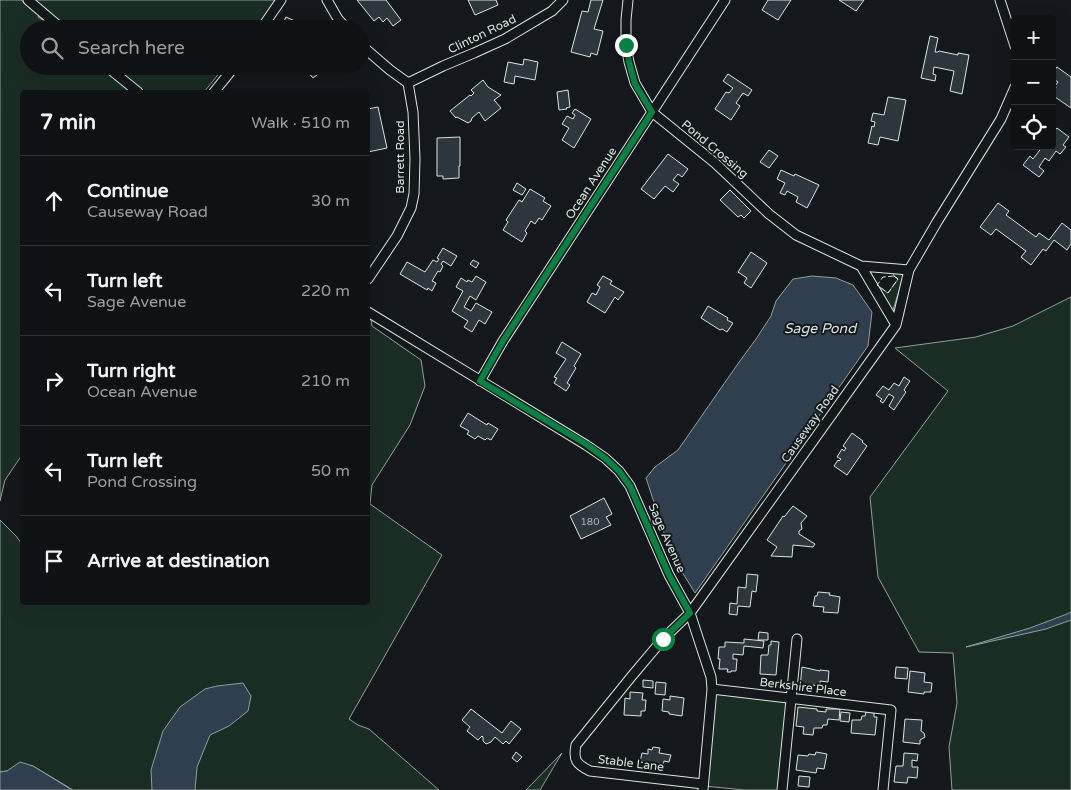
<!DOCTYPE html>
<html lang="en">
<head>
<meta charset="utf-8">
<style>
	body { margin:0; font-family:"Varela Round",sans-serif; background:#181b1e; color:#f1f3f6 }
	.controls { position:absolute; right:15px; top:15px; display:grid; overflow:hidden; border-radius:5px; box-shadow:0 5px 20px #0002 }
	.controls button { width:45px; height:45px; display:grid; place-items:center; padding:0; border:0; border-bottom:1px solid #2f3234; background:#0f1215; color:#f1f3f6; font:25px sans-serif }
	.stop { position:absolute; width:15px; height:15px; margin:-11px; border:4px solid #0b8043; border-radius:50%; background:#fff }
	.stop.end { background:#0b8043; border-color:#fff; box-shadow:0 1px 5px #0008 }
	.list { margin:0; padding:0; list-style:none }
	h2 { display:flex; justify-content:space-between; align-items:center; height:65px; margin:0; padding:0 20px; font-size:21px }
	h2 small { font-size:16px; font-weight:400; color:#9b9ea0 }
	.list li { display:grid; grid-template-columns:32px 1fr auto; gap:15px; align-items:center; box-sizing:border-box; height:90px; padding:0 20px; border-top:1px solid #2f3234 }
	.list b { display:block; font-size:19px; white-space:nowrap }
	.list p { margin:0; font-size:16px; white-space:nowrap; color:#9b9ea0 }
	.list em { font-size:16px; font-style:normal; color:#9b9ea0 }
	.icon { flex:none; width:28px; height:28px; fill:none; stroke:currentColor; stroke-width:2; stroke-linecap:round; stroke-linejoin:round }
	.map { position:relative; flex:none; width:1071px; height:790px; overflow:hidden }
	.search { position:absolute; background:#0f1215; box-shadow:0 5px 20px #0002; left:20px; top:20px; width:350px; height:55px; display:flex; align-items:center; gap:12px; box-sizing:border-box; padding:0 18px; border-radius:28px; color:#9b9ea0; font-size:19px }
	.panel { position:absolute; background:#0f1215; box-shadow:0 5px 20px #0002; left:20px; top:90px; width:350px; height:515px; border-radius:5px }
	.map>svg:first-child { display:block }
</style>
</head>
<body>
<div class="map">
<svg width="1071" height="790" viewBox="0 0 1071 790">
	<rect width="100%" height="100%" fill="#14181c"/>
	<path fill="#1a2d24" stroke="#939e99" d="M0,0H21L39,15L38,17L47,23L50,19L28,0H278L255,29H29V66H225L204,92H126L124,91L122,92H22V455L5,480L0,501Z
		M893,271L905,272L892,313L878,286L888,293L898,279L894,276Z
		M1071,297V790H952L949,747L957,703L953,653L919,652L878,577L870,497L948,391L895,348L976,337L1013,326Z
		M368,300L372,326L421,360L425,386L410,425L372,485L370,504L442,555L349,719L358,725L369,729L439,790H73L33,766L7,771L0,772V520L16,536L22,544V602H368Z
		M714,690L791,699L781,790H745L704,786Z
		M562,753L540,790H526Z"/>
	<path fill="#2f3f4d" stroke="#939e99" d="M812,276L836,278L853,285L872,312L868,346L695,593L671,554L646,478L655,467L678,450L737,365L756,339L771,316L776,301L793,279Z
		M1071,612V620L1046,629L966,647L1030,628L1067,614Z
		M243,683L251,696L248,711L229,726L210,735L197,767L195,790H152L151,770L163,731L180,707L205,689L217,686Z
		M20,762L33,766L72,790H0V772L7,771Z"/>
	<path fill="#2c363c" stroke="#d8e6dc" d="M357,0H386L401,20L393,26L387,18L383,22L379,17L374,21Z
		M468,0H496L498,5L475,15Z
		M591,0H603L594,29L603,31L597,55L591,53L590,57L571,52L582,11L588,12Z
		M768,0H791L778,20L762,10Z
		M839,0H864L856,11Z
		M286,17L295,21L291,29H278H280Z
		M930,36L938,38L935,52H938L939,51L958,55V53L969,55L962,94L950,91L954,71L934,67L933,74L936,75L935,81L921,78Z
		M524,59L538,62L535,80L515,76L514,84L504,82L508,62L523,65Z
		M314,66H329L313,78L308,72L315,67Z
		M1057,67L1071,77V108L1055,97L1054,93L1056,87L1055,86L1058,82L1052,78V74Z
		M728,74L752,90L748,96L743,93L736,103L740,106L731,120L715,109L726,92L729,93L733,88L723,81Z
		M483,80L488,87L501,95L494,100L501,108L485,121L479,112L472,118L471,121L468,123L457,117L456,118L450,111L470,95L471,96L474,93L471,90Z
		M568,90L570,107L566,108L567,109L559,110L557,92Z
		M888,97L906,100L898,141L880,137L878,145L868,143L872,126L874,127L875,122L871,121L873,113L884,115Z
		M378,107L387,148L368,152V109Z
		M575,109L591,119L574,148L562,140L569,128L562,124L567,116L573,119L575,115L572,113Z
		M1057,128L1069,137L1063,145L1066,147L1060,154L1056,151L1049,161L1045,158L1039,167L1044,171L1039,177L1023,165L1030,156L1033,159L1043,146H1052V134Z
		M460,137V166H459V178L443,179V176H437V138Z
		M769,150L778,156L769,168L760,162Z
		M668,154L688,169L682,177L678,174L673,180L679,184L673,192L665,186L654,199L641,189Z
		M781,170L794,176L795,174L819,185L807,208L796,202L798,197L787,191L785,195L780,193L785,183L777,179Z
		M517,183L526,189L522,195L513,190Z
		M530,189L545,198L543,201L551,206L542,220L539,218L535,224L531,221L525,231L527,233L522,242L503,230L508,222L506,220L519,200L522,202Z
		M730,190L751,211L744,218L741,215L738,217L720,200Z
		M998,203L1009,211L1006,215L1036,237L1039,233L1049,240L1062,223L1071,230V244L1067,250L1054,240L1046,251L1043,249L1031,265L1021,257L1026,251L996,229L991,235L980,227Z
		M443,248L457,256L451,266L443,261L441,264L443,266L440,272L438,271L432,281L436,283L432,291L428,288L427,290L400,274L407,262L425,272L433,260L437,262L439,259L437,258Z
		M751,252L767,263L751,288L744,283L747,278L738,272Z
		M473,260L479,263L476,268L470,264Z
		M476,276L486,282L476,300L470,296L464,307L471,311L476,303L492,312L485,324L479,320L472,332L464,327L468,321L452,311L463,291L456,287L461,278L467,282L468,280L472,282Z
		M603,276L612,281L610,284L624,292L618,300L615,297L605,313L587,302L592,293L596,295L600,287L597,285Z
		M708,306L728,318L727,320L733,323L727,332L722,329L720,330L701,318Z
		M562,342L581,354L574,366L576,368L567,383L570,385L566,391L554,383L557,378L554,377L566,359L556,353Z
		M904,377L910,381L904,390L906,392L894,410L889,406L894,397L889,394L883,403L880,401L882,399L876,395L883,386L889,390L894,383L899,386Z
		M468,413L487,425L488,423L498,429L491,440L487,438L485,440L478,436L475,439L467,434L469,431L460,426Z
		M852,433L863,441L862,442L867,446L847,475L834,466L838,460L839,461L841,459L837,457L842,449L844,451L846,448L843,446Z
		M604,498L612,514L606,517L611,525L581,539L570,516Z
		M793,506L807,516L801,523L802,529L799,531V534L815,544L813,547L793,545L792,557L771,556L777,547L767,540L783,516L784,517Z
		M747,574L758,575L756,592L752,591L750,607L738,606L737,615L729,614L730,603L737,604L738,587L746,588Z
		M818,592L830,593L829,595L840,597L838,613L823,612L824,607L813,606L815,596H817Z
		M759,632L768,633V640H758Z
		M744,639L764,641L763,648L744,646L743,655L733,654V659H737L736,671H731V672H727L728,669H719L720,659H718L719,647H725V642L744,643Z
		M771,641L779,642L776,675L760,674L761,655H768L769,645H771Z
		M802,667L820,671V670L829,671L828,682L820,681V686L813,685L812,690L800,688Z
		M896,667L908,668L907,679L895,678Z
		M910,671L925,673L924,682L932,683L931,692H924V694L908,692Z
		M643,680L653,681V688L643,687Z
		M656,682L666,683L665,695L655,694Z
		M630,692L643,693L642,700H646L645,711H641V716L624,715L625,698L630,699Z
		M670,696L684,698L682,716L669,714V712L662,711L663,699L670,700Z
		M798,707L817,709V711L826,712V709H840L839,720L828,719L827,725H823L822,728H814L813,735L803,734L804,727L796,726Z
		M471,709L502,733L511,721L521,729L509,744L506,741L503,744L495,737L491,742L486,744L483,741V737L482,736L478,740L467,731L470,727L462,720Z
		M841,712L850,713L849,722L840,721Z
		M866,712L874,713V717H877L875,735L851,733L852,720H861L862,716H865Z
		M905,719L922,720L921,731L924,733L925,737L920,740V744L903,742Z
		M653,747L660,748L659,753L671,755L669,762L664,761L663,766L640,762L642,753L648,754V749L652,750Z
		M516,752L522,757L517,762L512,758Z
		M816,752L827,754L824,769L817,768L816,773L796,770L798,755L808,756L809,754L815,755Z
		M904,753L918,754L917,761L912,760V767H918L917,778L908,777L907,783L894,782L896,766H903Z
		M799,776L810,777L809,787L798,786Z"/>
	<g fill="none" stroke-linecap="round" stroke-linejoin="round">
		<g stroke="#d8e6dc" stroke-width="11">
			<path id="minor" d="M28,0L62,29
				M327,0L338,19L347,29
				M628,0L626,20V45L629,62L635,83L652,112L715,163L769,214L796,235L861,266L909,270
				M1000,0L1015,46
				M261,29L281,0
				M361,45L390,70L408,83L413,112L415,159L414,194L411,208L397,236L368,279
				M106,66L138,92
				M408,83L443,66L474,53L505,39L552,11L563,0
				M214,92L235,66
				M861,266L896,325
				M368,312L586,445L605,458L619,471L630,486L669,575L690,613L711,677L712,689L703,790
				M480,381L503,341L725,0
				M712,689L891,710L883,790
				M703,784L590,771C576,764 573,760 576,745L631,677L663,639L690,613L896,325L909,270L937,222L1001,119L1015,87
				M782,790L797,639"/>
		</g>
		<use href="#minor" stroke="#14181c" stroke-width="9"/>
		<path stroke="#d8e6dc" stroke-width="1" stroke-dasharray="6 2.5" stroke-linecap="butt" d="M894,276L898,279L888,293L877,285L883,277Z"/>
	</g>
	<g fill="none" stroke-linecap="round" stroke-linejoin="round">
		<path stroke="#0b8043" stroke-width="6" d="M626,45L629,62L635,84L652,112L503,341L480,381L586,444L605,458L619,471L630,486L669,575L690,613L663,639"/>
	</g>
	<g text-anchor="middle" stroke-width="4" stroke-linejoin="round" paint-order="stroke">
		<g font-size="10" fill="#adbab4">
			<text x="590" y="525">180</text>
		</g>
		<g font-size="12" fill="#d8e6dc" stroke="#14181c">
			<text transform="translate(482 34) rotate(-26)" y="4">Clinton Road</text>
			<text transform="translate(715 149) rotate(40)" y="4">Pond Crossing</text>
			<text transform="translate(400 157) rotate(-90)" y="4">Barrett Road</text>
			<text transform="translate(591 183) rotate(-57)" y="4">Ocean Avenue</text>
			<text transform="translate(810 424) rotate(-55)" y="4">Causeway Road</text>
			<text transform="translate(667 538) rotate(66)" y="4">Sage Avenue</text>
			<text transform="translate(803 687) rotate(7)" y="4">Berkshire Place</text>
			<text transform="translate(631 763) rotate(7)" y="4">Stable Lane</text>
		</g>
		<g font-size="14" font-style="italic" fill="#d8e6dc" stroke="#14181c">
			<text x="820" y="333">Sage Pond</text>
		</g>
	</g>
</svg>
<div class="controls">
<button>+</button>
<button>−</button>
<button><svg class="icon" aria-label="locate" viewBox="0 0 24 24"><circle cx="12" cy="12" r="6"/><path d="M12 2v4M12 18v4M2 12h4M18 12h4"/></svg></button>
</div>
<div class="stop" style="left:663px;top:639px"></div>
<div class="stop end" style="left:626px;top:45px"></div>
<div class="search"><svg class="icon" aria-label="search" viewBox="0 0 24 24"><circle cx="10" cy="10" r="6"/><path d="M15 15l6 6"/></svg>Search here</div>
<section class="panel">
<h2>7 min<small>Walk · 510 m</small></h2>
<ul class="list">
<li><svg class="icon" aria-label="ahead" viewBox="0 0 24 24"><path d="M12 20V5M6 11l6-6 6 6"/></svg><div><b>Continue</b><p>Causeway Road</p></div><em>30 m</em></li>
<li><svg class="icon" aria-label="left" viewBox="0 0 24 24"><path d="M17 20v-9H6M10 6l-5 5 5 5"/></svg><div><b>Turn left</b><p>Sage Avenue</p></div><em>220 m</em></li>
<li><svg class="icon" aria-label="right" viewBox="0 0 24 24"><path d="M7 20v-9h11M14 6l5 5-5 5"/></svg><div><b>Turn right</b><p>Ocean Avenue</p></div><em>210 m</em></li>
<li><svg class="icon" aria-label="left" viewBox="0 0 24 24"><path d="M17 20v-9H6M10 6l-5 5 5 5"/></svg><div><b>Turn left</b><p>Pond Crossing</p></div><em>50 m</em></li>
<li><svg class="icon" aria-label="arrive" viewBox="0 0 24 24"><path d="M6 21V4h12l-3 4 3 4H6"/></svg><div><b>Arrive at destination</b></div></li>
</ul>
</section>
</div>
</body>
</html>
